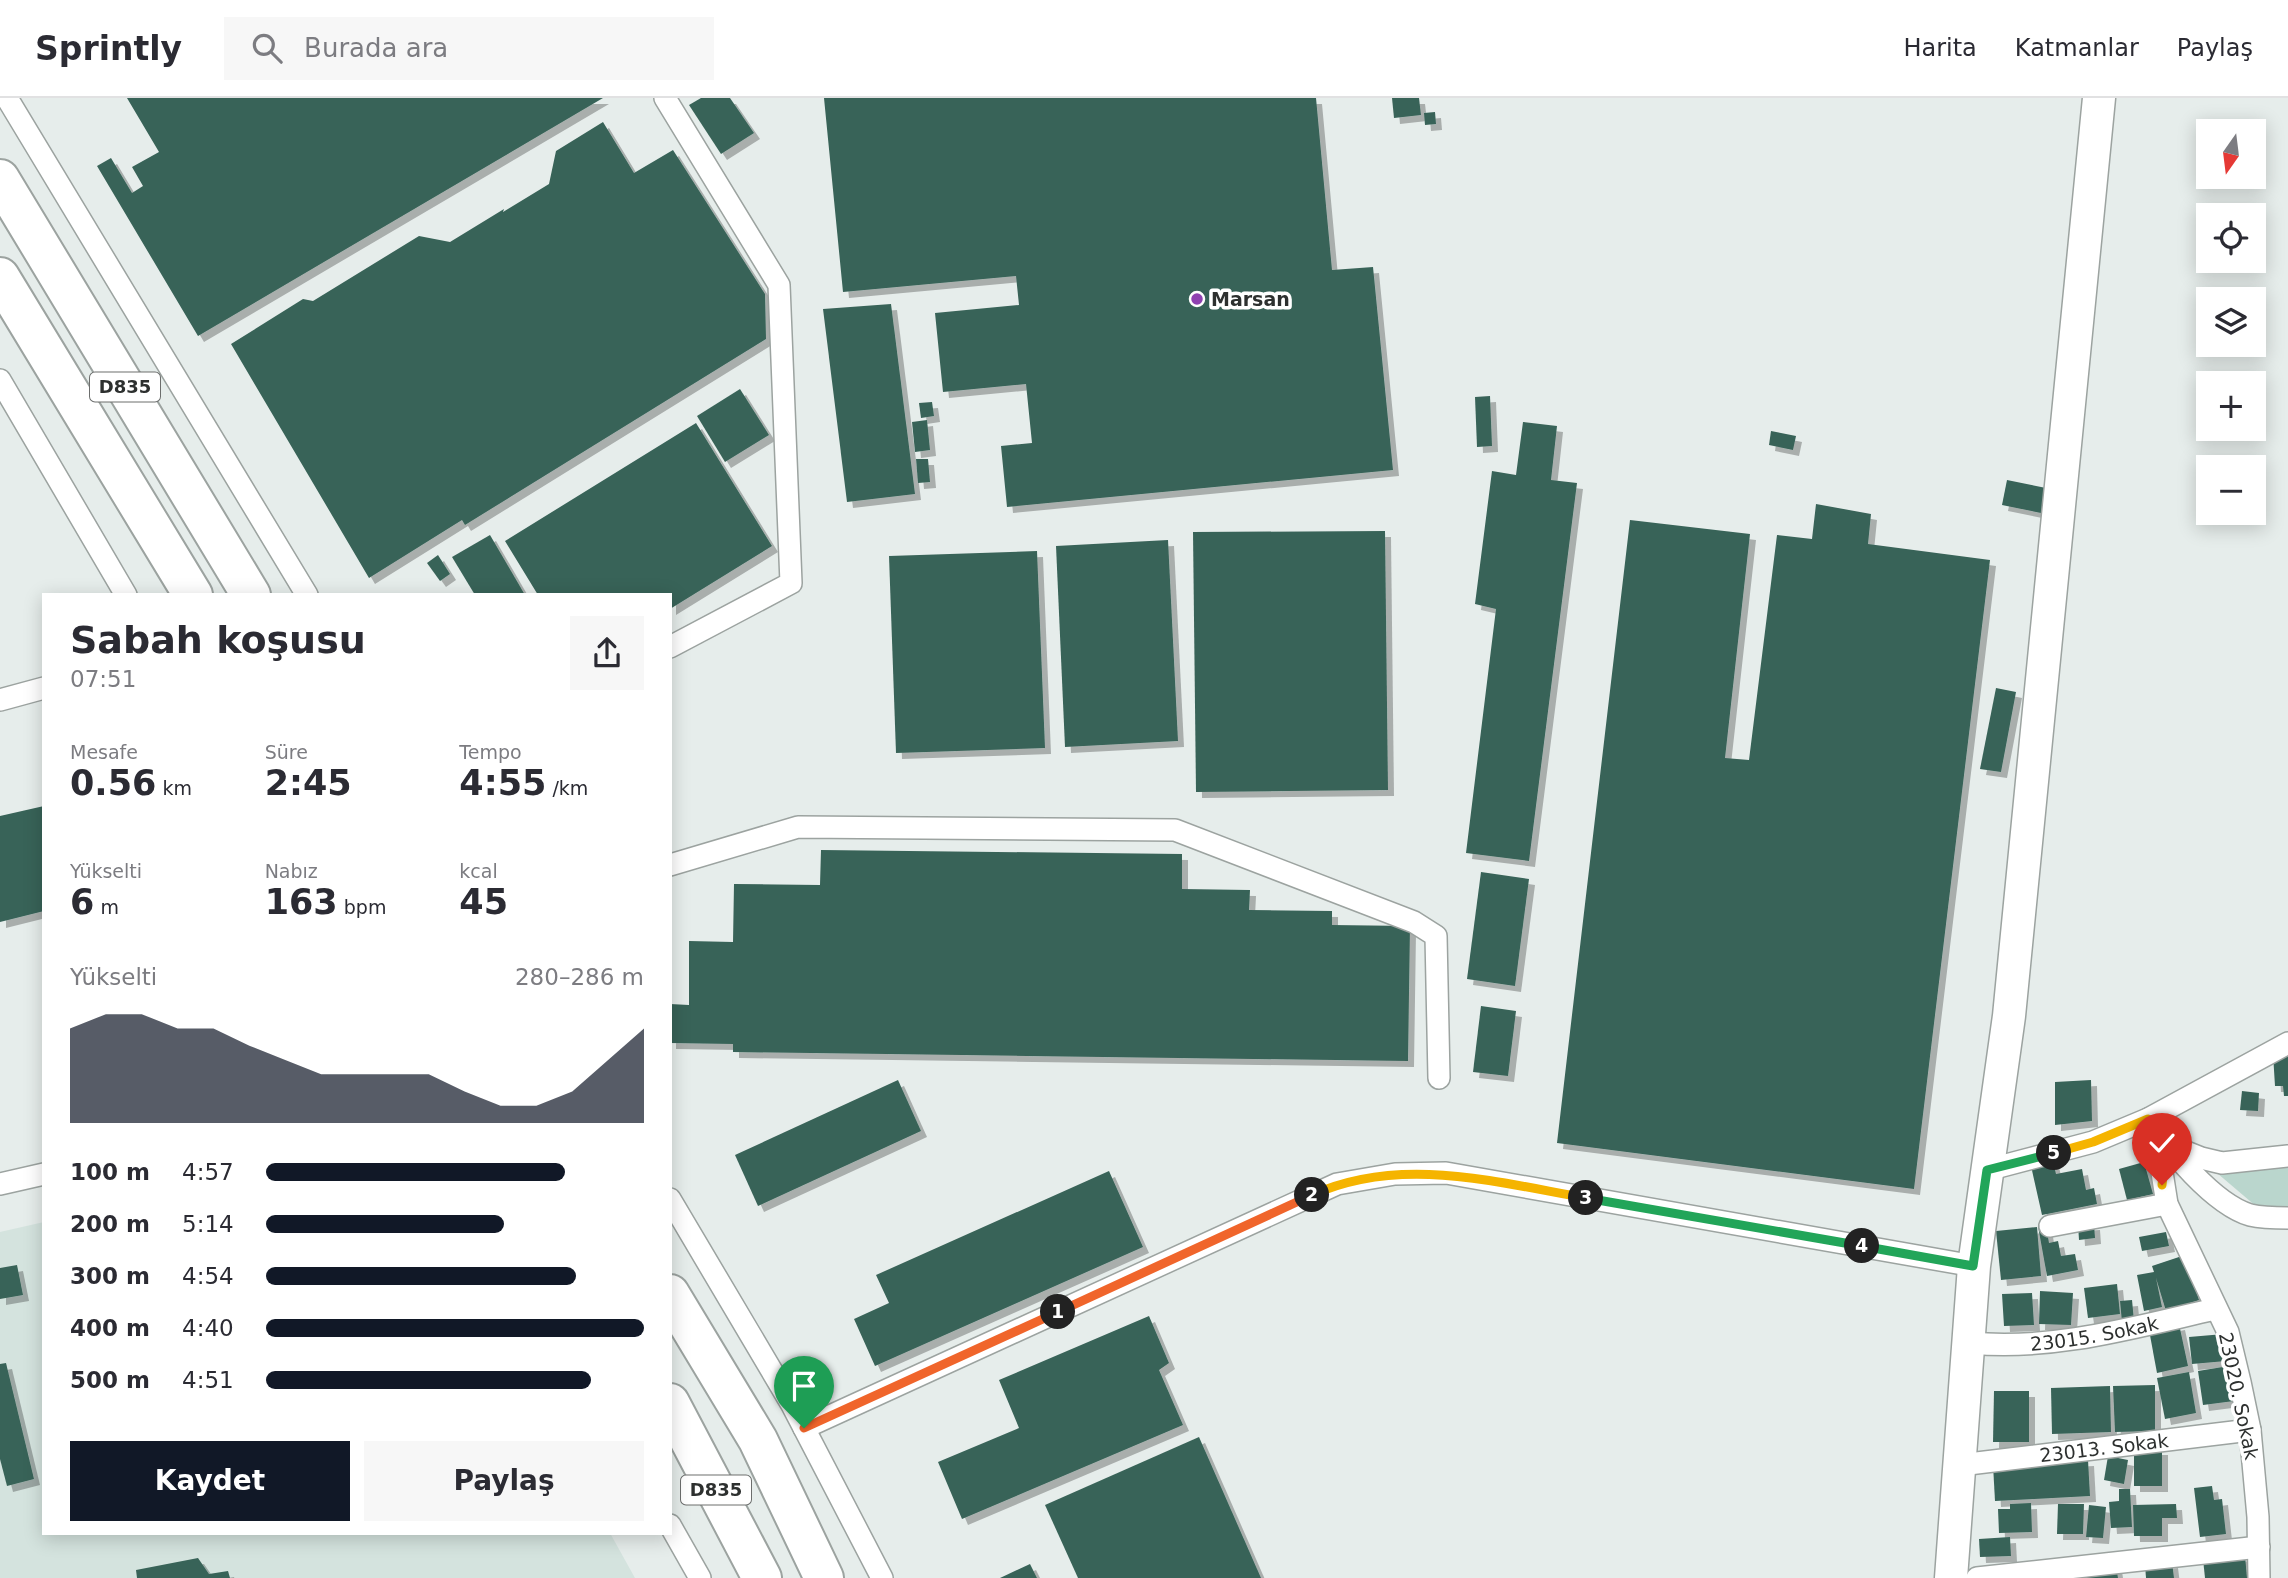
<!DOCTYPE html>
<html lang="tr">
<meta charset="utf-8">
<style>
body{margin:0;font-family:"DejaVu Sans",sans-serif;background:#f7f7f7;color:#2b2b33;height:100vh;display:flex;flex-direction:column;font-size:26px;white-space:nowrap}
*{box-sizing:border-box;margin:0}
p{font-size:23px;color:#7c7c81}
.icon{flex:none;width:38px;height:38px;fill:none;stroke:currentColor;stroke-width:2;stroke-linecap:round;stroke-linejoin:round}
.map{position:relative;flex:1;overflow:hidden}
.panel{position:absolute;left:42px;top:495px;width:630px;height:942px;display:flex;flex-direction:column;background:#fff;border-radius:0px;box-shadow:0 4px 18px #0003}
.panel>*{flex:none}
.needle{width:46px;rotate:194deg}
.buttons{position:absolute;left:2196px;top:21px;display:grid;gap:14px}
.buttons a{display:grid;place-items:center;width:70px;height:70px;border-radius:0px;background:#fff;box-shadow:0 4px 18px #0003;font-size:35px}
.pin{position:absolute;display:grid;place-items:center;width:60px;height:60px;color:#fff;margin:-72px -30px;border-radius:50% 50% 50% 0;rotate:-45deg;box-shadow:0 0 7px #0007}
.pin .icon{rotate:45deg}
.km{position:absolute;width:35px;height:35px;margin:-18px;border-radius:50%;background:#222;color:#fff;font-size:19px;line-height:35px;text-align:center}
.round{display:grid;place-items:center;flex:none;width:74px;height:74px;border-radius:0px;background:#f7f7f7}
.summary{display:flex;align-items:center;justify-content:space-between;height:119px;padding:0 28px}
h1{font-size:38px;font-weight:600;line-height:52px}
.figures{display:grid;grid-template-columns:repeat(3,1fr);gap:10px;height:119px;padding:7px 28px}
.figures div{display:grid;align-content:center}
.figures b{font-size:35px;font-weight:600}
.figures small{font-size:19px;font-weight:400}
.figures p{font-size:19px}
.chart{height:196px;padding:14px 28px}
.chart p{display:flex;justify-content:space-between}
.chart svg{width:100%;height:126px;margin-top:7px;fill:#111827;opacity:.7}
.button{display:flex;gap:14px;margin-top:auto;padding:14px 28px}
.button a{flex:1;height:80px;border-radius:0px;background:#111827;color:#fff;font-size:28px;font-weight:600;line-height:80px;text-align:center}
.button a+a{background:#f7f7f7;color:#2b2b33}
ul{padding:0 28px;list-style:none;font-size:23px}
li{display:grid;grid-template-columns:112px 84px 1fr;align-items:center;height:52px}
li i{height:18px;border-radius:9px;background:#111827}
header{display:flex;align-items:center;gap:42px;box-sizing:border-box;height:98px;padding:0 35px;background:#fff;border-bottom:2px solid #e1e1e2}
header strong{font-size:33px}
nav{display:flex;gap:38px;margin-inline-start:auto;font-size:24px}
.search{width:490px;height:63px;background:#f7f7f7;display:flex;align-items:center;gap:18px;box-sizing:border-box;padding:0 24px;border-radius:0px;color:#7c7c81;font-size:26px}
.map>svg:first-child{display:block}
.built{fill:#d4e3de}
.green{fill:#bad6cd}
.building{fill:#396358;filter:url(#shadow)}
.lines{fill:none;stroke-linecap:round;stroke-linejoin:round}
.street-casing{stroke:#9ca3a0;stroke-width:24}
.secondary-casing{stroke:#9ca3a0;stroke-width:35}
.highway-casing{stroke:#9ca3a0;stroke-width:42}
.street{stroke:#fff;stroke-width:21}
.secondary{stroke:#fff;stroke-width:32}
.highway{stroke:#fff;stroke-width:38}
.split-1-casing{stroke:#fff;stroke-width:14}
.split-2-casing{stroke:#fff;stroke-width:14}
.split-3-casing{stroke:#fff;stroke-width:14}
.split-4-casing{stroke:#fff;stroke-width:14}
.split-5-casing{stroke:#fff;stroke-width:14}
.split-6-casing{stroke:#fff;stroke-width:14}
.split-1{stroke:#f0652b;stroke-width:9}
.split-2{stroke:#f0652b;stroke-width:9}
.split-3{stroke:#f5b400;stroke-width:9}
.split-4{stroke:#22a559;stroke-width:9}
.split-5{stroke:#22a559;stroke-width:9}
.split-6{stroke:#f5b400;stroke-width:9}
.poi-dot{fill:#8f41b1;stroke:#fff;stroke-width:2.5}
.labels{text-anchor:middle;stroke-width:7;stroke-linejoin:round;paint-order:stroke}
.shield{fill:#fff;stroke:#6c6e6d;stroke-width:2}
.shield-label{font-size:18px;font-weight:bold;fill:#2d302f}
.poi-label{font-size:19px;font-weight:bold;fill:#2d302f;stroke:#fff;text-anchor:start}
.street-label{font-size:19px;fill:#2d302f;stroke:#fff}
</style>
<header>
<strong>Sprintly</strong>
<div class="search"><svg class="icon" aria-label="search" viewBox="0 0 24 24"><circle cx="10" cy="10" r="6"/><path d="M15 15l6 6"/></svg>Burada ara</div>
<nav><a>Harita</a><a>Katmanlar</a><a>Paylaş</a></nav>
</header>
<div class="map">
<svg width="2288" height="1480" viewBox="0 0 2288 1480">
<defs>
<filter id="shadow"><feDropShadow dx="6" dy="6" stdDeviation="0" flood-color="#0004"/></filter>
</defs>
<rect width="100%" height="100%" fill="#e6edeb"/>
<path class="built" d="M44 1124V1435H610L635 1480H0V1134Z"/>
<path class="green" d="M2288 1069V1110L2257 1109 2217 1075Z"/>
<g class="building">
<path d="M127 0H603L198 238 97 68 111 60 132 95 143 88 132 69 159 54Z"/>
<path d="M701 0H730L754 35 721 56 689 7Z"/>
<path d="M824 0H1316L1332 172 1373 169 1393 372 1007 409 1001 348 1032 345 1026 286 943 294 935 215 1019 207 1016 178 843 194Z"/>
<path d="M1392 0H1419L1421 17 1394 20Z"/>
<path d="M1435 14 1436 26 1425 27 1424 15Z"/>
<path d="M603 24 634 75 673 52 765 196 766 241 465 427 462 422 369 480 231 246 303 201 313 203 419 138 450 144 504 111 503 114 549 86 556 53Z"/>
<path d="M891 206 915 396 847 404 823 211Z"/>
<path d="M740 291 769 337 725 364 697 318Z"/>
<path d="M1490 298 1492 348 1477 349 1475 299Z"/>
<path d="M932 304 934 318 921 320 919 305Z"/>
<path d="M927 322 930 352 915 354 912 324Z"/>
<path d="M1523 324 1557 328 1551 382 1577 385 1529 763 1466 755 1496 511 1475 506 1492 373 1516 377Z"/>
<path d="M696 325 772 448 670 511V497H538L505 443Z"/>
<path d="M1771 333 1796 338 1793 352 1769 347Z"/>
<path d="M916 361H928L930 384 918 385Z"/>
<path d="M2007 382 2046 390 2041 415 2002 407Z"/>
<path d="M1816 406 1871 416 1868 446 1990 462 1914 1091 1557 1045 1630 422 1750 436 1725 660 1749 662 1777 437 1812 441Z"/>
<path d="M1385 433 1388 692 1196 694 1193 434Z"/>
<path d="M490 437 525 497H475L452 459Z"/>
<path d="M1168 442 1178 643 1065 649 1056 448Z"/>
<path d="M1037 453 1045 650 896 655 889 458Z"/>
<path d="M438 457 450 476 440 483 427 465Z"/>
<path d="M1996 590 2016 594 2001 674 1980 671Z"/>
<path d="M44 708V813L0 824V718Z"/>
<path d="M821 752 1182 756V791L1250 792 1249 812 1332 813V827L1410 828 1408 963 733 954V946L670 945V906L689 907V843L733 844 734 786 820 787Z"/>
<path d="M1481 774 1529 781 1515 888 1467 881Z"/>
<path d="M1481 908 1516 913 1508 978 1473 974Z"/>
<path d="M2288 955V998H2284L2283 988H2275L2273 956Z"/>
<path d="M898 982 921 1033 758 1108 735 1057Z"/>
<path d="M2091 982 2092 1023 2055 1027V984Z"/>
<path d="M2242 993 2259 995 2258 1013 2240 1012Z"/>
<path d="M2053 1063 2056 1076 2082 1071 2086 1092 2094 1090 2097 1106 2042 1117 2031 1068Z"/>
<path d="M2144 1064 2153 1096 2127 1102 2119 1071Z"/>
<path d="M1109 1073 1143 1149 875 1268 854 1221 889 1205 876 1177Z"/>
<path d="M2094 1126 2095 1140 2079 1142 2078 1127Z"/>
<path d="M2046 1127 2049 1145 2058 1143 2061 1158 2075 1156 2078 1172 2047 1178 2038 1128Z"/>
<path d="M2037 1129 2041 1178 2001 1182 1996 1133Z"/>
<path d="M2166 1134 2169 1148 2142 1153 2139 1139Z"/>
<path d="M2185 1157 2199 1202 2166 1213 2156 1180 2162 1209 2144 1213 2137 1177 2154 1174 2152 1168Z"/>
<path d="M17 1167 23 1197 0 1201V1170Z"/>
<path d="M2117 1186 2120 1216 2088 1220 2084 1190Z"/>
<path d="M2040 1193 2073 1195 2071 1227 2039 1226Z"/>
<path d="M2032 1195 2034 1227 2004 1228 2002 1196Z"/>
<path d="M2132 1202 2134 1223 2122 1224 2120 1203Z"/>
<path d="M1149 1218 1169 1265 1159 1272 1183 1327 962 1421 938 1364 1019 1330 999 1282Z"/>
<path d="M2179 1226 2188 1268 2157 1275 2149 1232Z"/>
<path d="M2224 1236 2226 1263 2192 1266 2189 1239Z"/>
<path d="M6 1265 34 1381 7 1388 0 1361V1266Z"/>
<path d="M2229 1268 2234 1303 2203 1307 2198 1273Z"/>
<path d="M2189 1274 2196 1315 2165 1321 2157 1280Z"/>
<path d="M2155 1287V1333L2115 1334 2113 1288Z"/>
<path d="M2110 1288 2111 1334 2052 1336 2051 1290Z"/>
<path d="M1994 1293H2029V1344H1993Z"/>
<path d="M1199 1339 1261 1480H1078L1045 1407Z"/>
<rect x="2134" y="1351" width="28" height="37"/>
<path d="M2108 1358 2128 1362 2124 1386 2104 1382Z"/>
<path d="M2088 1362 2090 1398 1995 1403 1993 1367Z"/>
<path d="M2212 1388 2214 1402 2222 1401 2226 1436 2200 1439 2194 1390Z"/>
<path d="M2119 1391H2130L2132 1429 2111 1430 2109 1404 2119 1403Z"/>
<path d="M2031 1405 2032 1434 1999 1435 1998 1411H2010V1406Z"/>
<path d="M2058 1406H2084L2083 1436H2057Z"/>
<path d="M2176 1406 2177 1420H2162V1438H2134L2133 1407Z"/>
<path d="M2089 1407 2106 1409 2103 1440 2086 1439Z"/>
<path d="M2010 1439 2011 1458 1980 1459 1979 1441Z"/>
<path d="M2245 1457 2247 1480H2205L2203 1461Z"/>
<path d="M198 1460 209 1476 228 1473 230 1480H137L136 1472Z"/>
<path d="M2172 1464 2174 1480H2146L2145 1467Z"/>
<path d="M1030 1466 1037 1480H1000Z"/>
<path d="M2116 1468 2118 1480H2085V1471Z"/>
</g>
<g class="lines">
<g class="street-casing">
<g id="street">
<path d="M7 0 307 497"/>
<path d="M665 0 779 187 791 485 670 549"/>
<path d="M0 282 126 497"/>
<path d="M0 602 44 590"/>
<path d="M670 767 798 729 1175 732 1414 824 1436 838 1439 980"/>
<path d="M2148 1021C2169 1051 2213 1106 2250 1117 2263 1120 2275 1120 2288 1120"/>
<path d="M1987 1072 2093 1044 2148 1021 2288 945"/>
<path d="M0 1086 44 1076"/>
<path d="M670 1101 792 1307 882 1480"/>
<path d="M2050 1128 2167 1106"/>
<path id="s1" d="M1971 1245C2053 1253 2135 1229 2215 1211"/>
<path d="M804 1330 1337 1086 1395 1076 1446 1075 1974 1168"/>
<path id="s2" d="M1960 1367 2250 1332"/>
<path d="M670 1427 700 1480"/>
<path d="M1977 1480 2259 1449"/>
<path d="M2259 1480 2258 1419 2250 1332 2240 1284 2228 1234 2167 1106 2161 1068 2166 1046 2201 1060 2222 1065 2288 1058"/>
</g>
</g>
<g class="secondary-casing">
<path id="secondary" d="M1951 1480 1974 1168 2009 918 2099 0"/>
</g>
<g class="highway-casing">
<g id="highway">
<path d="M0 81 251 497"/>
<path d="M0 179 193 497"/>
<path d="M670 1196 758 1342 824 1480"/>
<path d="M670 1305 762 1480"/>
</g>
</g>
<use href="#street" class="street"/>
<use href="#secondary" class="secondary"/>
<use href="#highway" class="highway"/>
</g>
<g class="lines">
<g class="split-1-casing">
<path id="split-1" d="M804 1330 1058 1214"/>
</g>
<g class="split-2-casing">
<path id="split-2" d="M1058 1214 1312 1097"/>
</g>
<g class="split-3-casing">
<path id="split-3" d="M1312 1097C1400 1057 1495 1084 1586 1100"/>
</g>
<g class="split-4-casing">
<path id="split-4" d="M1586 1100 1862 1148"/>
</g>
<g class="split-5-casing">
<path id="split-5" d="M1862 1148 1973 1168 1987 1072 2054 1055"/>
</g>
<g class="split-6-casing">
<path id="split-6" d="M2054 1055 2093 1044 2148 1021 2166 1046 2162 1087"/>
</g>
<use href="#split-1" class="split-1"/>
<use href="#split-2" class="split-2"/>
<use href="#split-3" class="split-3"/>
<use href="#split-4" class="split-4"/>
<use href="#split-5" class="split-5"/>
<use href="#split-6" class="split-6"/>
</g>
<circle class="poi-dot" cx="1197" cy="201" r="7"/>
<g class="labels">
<g class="shield">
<rect x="90" y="274.5" width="70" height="29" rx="5"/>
<rect x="681" y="1377.5" width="70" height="29" rx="5"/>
</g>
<g class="shield-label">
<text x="125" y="295">D835</text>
<text x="716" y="1398">D835</text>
</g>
<g class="poi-label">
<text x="1211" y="208">Marsan</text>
</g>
<g class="street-label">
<text dy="7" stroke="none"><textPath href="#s1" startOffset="124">23015. Sokak</textPath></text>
<text transform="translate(2239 1298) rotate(78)" y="7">23020. Sokak</text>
<text dy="7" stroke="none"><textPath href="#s2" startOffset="145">23013. Sokak</textPath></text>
</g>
</g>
</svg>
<div class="buttons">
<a><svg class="needle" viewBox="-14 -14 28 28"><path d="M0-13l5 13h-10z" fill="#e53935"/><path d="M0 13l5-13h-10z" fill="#7c7c81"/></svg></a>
<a><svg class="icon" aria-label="locate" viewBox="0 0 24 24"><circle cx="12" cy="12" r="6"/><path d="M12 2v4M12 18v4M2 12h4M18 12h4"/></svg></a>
<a><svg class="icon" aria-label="layers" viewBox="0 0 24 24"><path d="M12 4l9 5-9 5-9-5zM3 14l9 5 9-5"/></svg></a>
<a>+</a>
<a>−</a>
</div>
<div class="pin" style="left:804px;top:1330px;background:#1e9e55"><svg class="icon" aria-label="arrive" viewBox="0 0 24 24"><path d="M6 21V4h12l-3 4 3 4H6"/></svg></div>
<div class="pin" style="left:2162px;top:1087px;background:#d93025"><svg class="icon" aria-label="check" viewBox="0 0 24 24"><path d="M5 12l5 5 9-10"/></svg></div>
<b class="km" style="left:1058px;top:1214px">1</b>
<b class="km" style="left:1312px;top:1097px">2</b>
<b class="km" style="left:1586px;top:1100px">3</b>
<b class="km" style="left:1862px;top:1148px">4</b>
<b class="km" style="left:2054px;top:1055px">5</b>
<section class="panel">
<div class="summary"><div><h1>Sabah koşusu</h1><p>07:51</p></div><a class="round"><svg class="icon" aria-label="share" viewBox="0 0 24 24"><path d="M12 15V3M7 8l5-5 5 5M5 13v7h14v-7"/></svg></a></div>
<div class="figures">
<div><p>Mesafe</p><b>0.56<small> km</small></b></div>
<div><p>Süre</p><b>2:45</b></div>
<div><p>Tempo</p><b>4:55<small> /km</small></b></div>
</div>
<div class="figures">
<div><p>Yükselti</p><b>6<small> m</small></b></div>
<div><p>Nabız</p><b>163<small> bpm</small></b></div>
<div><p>kcal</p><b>45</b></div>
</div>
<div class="chart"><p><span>Yükselti</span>280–286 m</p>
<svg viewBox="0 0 160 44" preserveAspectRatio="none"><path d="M0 44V11L10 6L20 6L30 11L40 11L50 17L60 22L70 27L80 27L90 27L100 27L110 33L120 38L130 38L140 33L150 22L160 11V44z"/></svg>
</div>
<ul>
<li><b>100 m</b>4:57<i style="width:79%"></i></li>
<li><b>200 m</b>5:14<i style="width:63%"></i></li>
<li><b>300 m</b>4:54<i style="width:82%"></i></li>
<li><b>400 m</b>4:40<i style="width:100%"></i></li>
<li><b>500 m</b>4:51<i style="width:86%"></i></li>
</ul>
<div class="button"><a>Kaydet</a><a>Paylaş</a></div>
</section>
</div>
